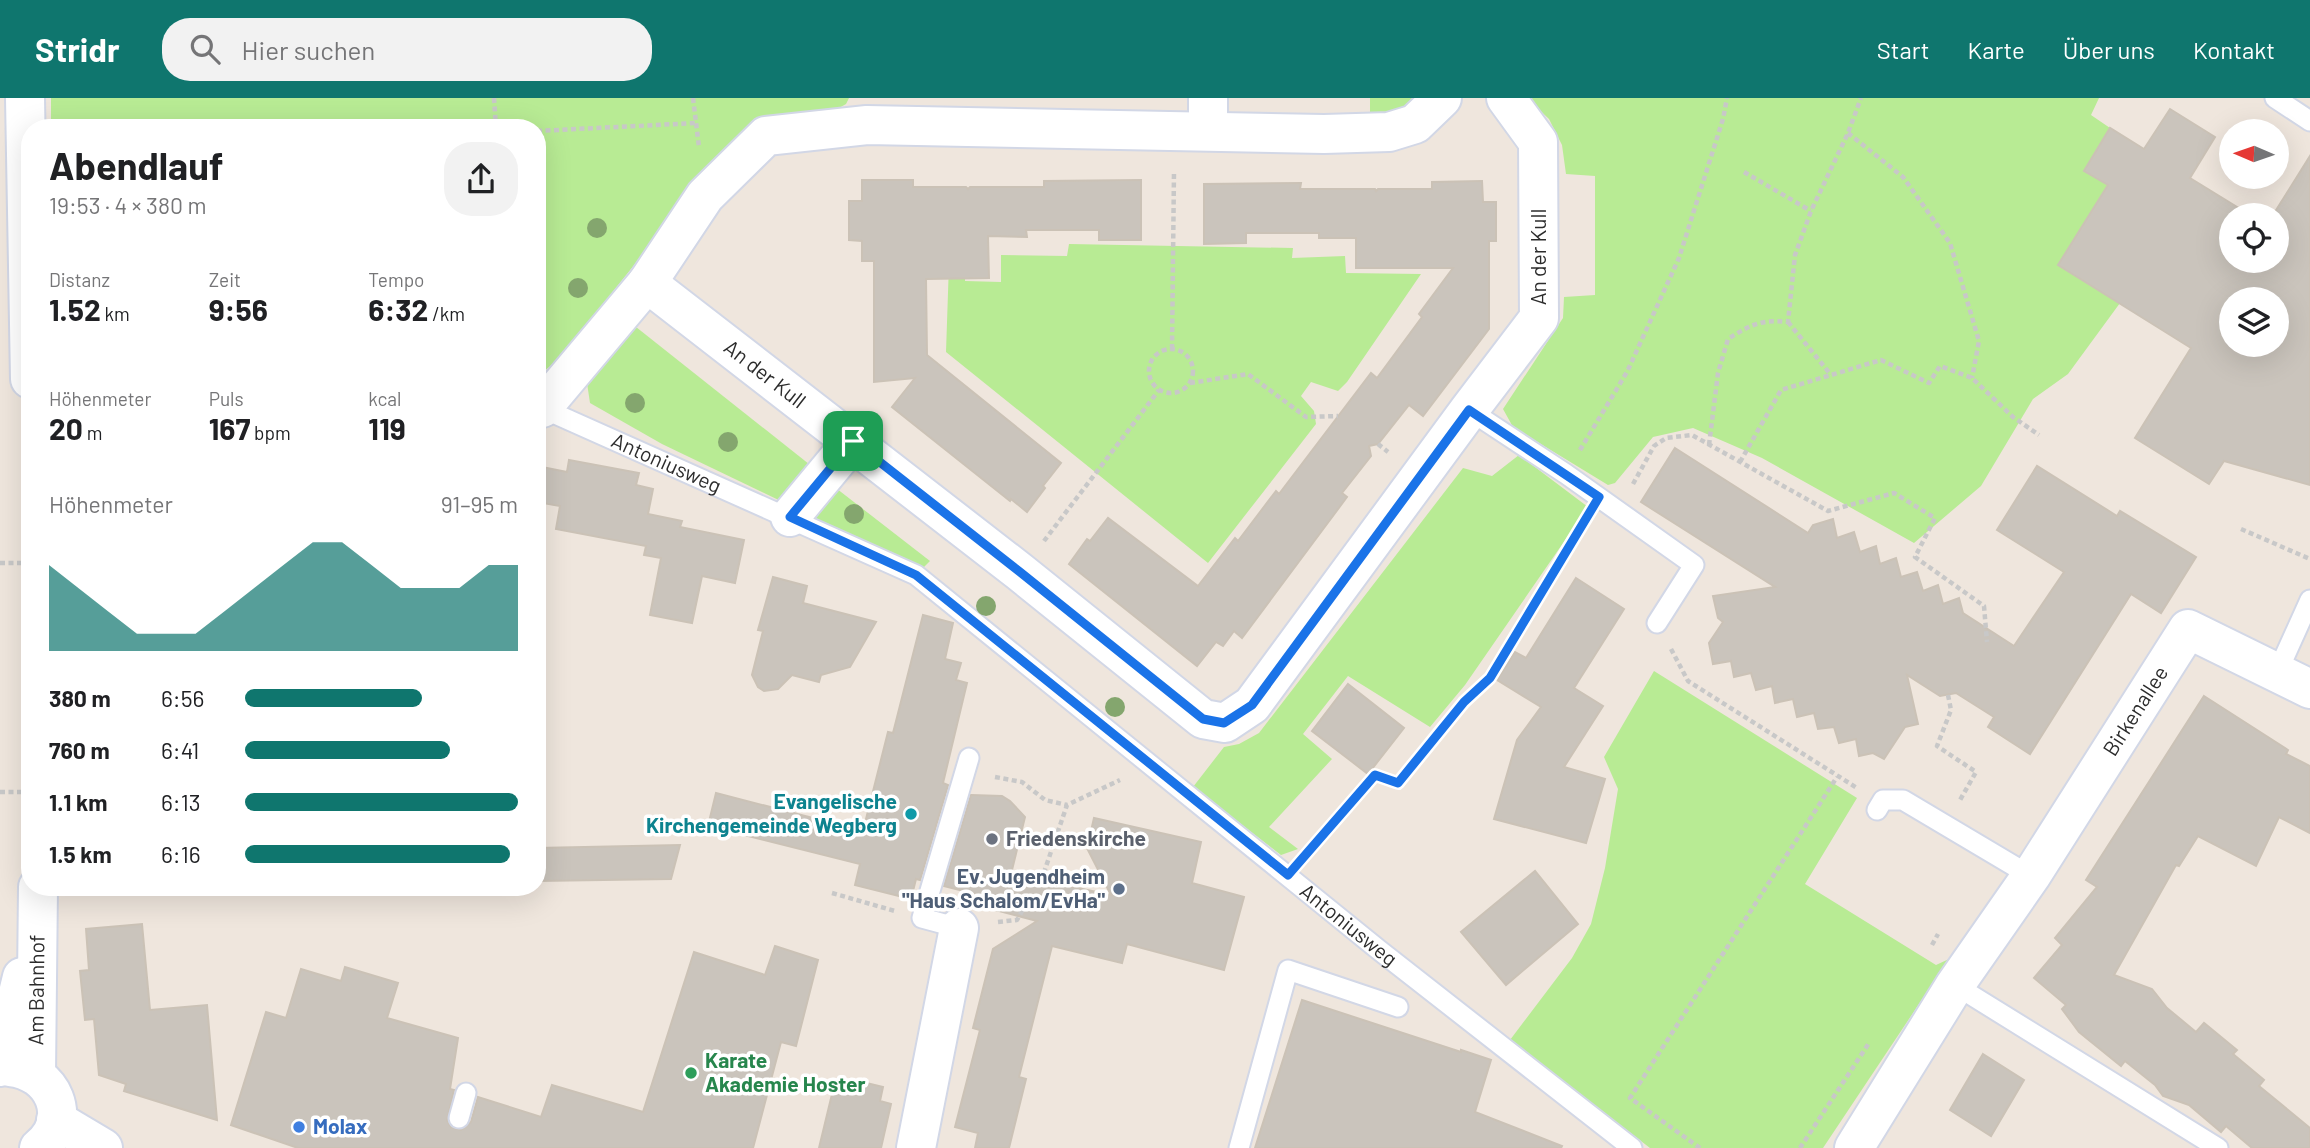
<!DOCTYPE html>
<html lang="de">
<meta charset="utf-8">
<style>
body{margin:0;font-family:Barlow,sans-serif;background:#f2f2f2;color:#202124;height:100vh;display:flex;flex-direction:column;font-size:26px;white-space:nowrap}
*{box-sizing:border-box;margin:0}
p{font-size:23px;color:#757577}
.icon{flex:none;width:38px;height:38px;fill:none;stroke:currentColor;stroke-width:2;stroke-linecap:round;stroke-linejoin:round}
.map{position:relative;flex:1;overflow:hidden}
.panel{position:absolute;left:21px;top:21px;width:525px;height:777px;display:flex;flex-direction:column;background:#fff;border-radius:28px;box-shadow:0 7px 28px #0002}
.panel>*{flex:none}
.needle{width:46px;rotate:272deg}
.fabs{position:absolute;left:2219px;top:21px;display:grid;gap:14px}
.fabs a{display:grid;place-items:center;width:70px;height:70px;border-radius:50%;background:#fff;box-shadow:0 7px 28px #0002;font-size:35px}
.pin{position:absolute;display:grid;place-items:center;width:60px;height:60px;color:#fff;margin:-30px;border-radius:14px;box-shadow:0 4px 10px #0006}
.round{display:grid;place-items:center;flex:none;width:74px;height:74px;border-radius:28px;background:#f2f2f2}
.head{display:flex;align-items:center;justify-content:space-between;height:119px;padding:0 28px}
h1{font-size:38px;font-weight:700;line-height:52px}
.figures{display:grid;grid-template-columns:repeat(3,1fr);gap:10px;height:119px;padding:7px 28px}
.figures div{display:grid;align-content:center}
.figures b{font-size:30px;font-weight:700}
.figures small{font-size:19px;font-weight:400}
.figures p{font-size:19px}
.chart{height:196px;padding:14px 28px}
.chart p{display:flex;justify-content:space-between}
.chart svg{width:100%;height:126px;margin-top:7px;fill:#0f766e;opacity:.7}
ul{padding:0 28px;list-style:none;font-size:23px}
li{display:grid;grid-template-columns:112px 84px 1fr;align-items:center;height:52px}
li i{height:18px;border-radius:9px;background:#0f766e}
header{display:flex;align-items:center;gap:42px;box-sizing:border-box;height:98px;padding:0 35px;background:#0f766e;color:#fff}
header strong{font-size:33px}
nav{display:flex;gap:38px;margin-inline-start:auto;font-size:24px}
.search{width:490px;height:63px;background:#f2f2f2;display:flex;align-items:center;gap:18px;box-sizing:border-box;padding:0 24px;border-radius:28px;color:#757577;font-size:26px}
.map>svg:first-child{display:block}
.green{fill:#b8eb94}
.building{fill:#cac4bc;stroke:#cbc2b6;stroke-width:2;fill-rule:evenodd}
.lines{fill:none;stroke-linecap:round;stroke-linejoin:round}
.lane-casing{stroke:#d2d7e6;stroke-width:23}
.street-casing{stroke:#d2d7e6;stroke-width:42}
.secondary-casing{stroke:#d2d7e6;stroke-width:42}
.path{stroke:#c8c8c8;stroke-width:4.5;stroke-dasharray:5 3.5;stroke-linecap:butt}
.lane{stroke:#fff;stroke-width:19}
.street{stroke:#fff;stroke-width:38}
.secondary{stroke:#fff;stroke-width:38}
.tree{fill:#84a66e}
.route-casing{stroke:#fff;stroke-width:14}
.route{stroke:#1a73e8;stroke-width:9}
.culture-dot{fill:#0f9aa8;stroke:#fff;stroke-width:2.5}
.worship-dot{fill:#6b7280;stroke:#fff;stroke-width:2.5}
.service-dot{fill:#5c6f8a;stroke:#fff;stroke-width:2.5}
.leisure-dot{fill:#2e9e5b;stroke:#fff;stroke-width:2.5}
.shop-dot{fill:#3f7fe0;stroke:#fff;stroke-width:2.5}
.labels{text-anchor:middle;stroke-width:7;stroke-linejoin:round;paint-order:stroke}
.street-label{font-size:21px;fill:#2c2c2c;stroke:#fff}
.culture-label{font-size:21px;font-weight:bold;fill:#0d838f;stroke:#fff;text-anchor:end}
.worship-label{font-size:21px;font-weight:bold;fill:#5b616d;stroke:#fff;text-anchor:start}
.service-label{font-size:21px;font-weight:bold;fill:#4e5e75;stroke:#fff;text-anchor:end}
.leisure-label{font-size:21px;font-weight:bold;fill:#27864d;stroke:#fff;text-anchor:start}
.shop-label{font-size:21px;font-weight:bold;fill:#366cbe;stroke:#fff;text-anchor:start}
</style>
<header>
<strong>Stridr</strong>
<div class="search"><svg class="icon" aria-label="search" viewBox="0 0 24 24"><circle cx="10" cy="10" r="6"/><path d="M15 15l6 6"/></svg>Hier suchen</div>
<nav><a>Start</a><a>Karte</a><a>Über uns</a><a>Kontakt</a></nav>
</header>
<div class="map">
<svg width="2310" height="1050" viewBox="0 0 2310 1050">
<rect width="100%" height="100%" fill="#efe6dd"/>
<g class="green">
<path d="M51 0H849L846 6 818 22H763L737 38 560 260 537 279V30H51Z"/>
<path d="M1370 0H1419L1395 18 1370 17Z"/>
<path d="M1527 0H2099L2091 17 2110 30 2084 73 2108 87 2059 167 2120 205 2068 276 2033 301 1981 388 1914 445 1762 360 1693 330 1653 339 1615 385 1608 387 1513 329 1503 311 1563 220 1564 199 1595 197V78L1566 76 1562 47 1549 21Z"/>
<path d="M1069 146 1293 150 1292 160 1345 158 1346 175 1421 176 1347 284 1338 293 1311 284 1301 298 1314 313 1316 326 1208 465 946 254 949 165 966 164 965 183 1001 184V157L1067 158Z"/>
<path d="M631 225 819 374 789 407 662 346 590 305 587 285Z"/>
<path d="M1519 357 1588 409 1465 587 1430 629 1348 578 1303 636 1332 661 1269 729 1298 751 1281 757 1193 689 1224 649 1239 646 1259 635 1463 370 1492 378Z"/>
<path d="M832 387 930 463 921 472 808 419Z"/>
<path d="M1654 573 1857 700 1805 786 1936 867 1949 861 1823 1050H1650L1510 942 1572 860 1591 826 1605 770 1618 691 1604 659Z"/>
</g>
<g class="building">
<path d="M2170 11 2215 39 2190 80 2250 117H2231V163H2277V117H2273L2310 58V387L2224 363 2209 386 2135 340 2191 250 2058 167 2108 87 2084 73 2110 30 2144 51ZM2231 201H2277V247H2231Z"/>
<path d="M862 82H913V89H966L968 91 970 89H1044V83L1141 82V142H1099V132H1026L1027 139 988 138 989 180 926 181 927 257 1061 365 1043 388 1045 390 1027 414 1011 401 1010 403 892 309 915 280 874 284V163H862V143L849 142V103H862Z"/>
<path d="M1482 83 1483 104H1496V143H1489V231L1423 318 1409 307 1378 346 1369 348 1371 358 1342 395 1347 399 1242 540 1234 533 1223 548 1216 544 1197 568 1069 466 1087 441 1090 443 1108 420 1198 488 1235 440 1238 443 1276 393 1279 396 1371 275 1377 280 1422 219 1419 216 1453 170H1356V140H1319V135H1246V145L1204 146V86L1301 85 1300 91H1375L1376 93 1378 91H1432V84Z"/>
<path d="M1675 350 1808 435 1813 427 1833 421 1837 440 1854 434 1860 454 1876 448 1880 466 1896 460 1901 479 1917 474 1923 493 1938 487 1943 506 1959 500 1963 515 2014 548 2064 474 1997 432 2037 368 2117 418 2120 413 2196 459 2161 515 2131 496 2030 656 1988 629 1994 619 1956 595 1940 598 1907 577 1918 626 1905 629 1884 661 1873 655 1859 658 1856 641 1839 645 1834 629 1818 631 1814 615 1797 619 1793 601 1775 605 1772 588 1756 592 1751 575 1734 579 1731 563 1713 566 1709 545 1723 524 1718 520 1713 498 1775 489 1641 404Z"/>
<path d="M569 362 639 375 636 387 653 391 648 416 682 423 680 429 744 442 735 485 702 478 692 525 650 517 661 460 644 457 646 448 556 431 560 408 537 404V368L567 374Z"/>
<path d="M773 479 807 488 803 505 876 524 850 569 821 577 819 584 792 577 778 591 764 593 758 589 752 577 763 533 758 532Z"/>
<path d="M1576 480 1624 511 1574 590 1603 608 1564 669 1605 681 1586 745 1494 721 1517 642 1541 609 1497 582 1515 554 1526 560Z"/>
<path d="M923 517 953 525 945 561 961 565 956 582 967 585 943 685 948 687 920 782 916 781 911 801 855 787 860 766 708 728 716 695 863 733 888 634 893 635Z"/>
<path d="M1348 586 1404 630 1368 676 1312 633Z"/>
<path d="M2204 598 2288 652 2286 656 2310 668V735L2279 719 2256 768 2198 738 2179 768 2176 767 2114 877 2152 891 2167 910 2196 934 2204 925 2237 952 2233 956 2264 982 2259 988 2310 1030V1050H2252L2226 1028 2221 1034 2189 1007 2163 998 2155 987 2125 963 2121 968 2079 934 2062 911 2066 907 2034 880 2062 847 2055 840 2097 789 2086 782Z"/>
<path d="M971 697 1002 698 1010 703 1025 719 1011 776 1111 797 1087 750 1094 720 1201 744 1192 785 1244 799 1224 872 1127 846 1122 865 1052 848 1019 979 1026 981 1009 1050H975L978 1035 955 1029 980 932 973 930 993 851 1037 823 984 809 987 799 944 788Z"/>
<path d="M680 747 671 781 537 783V750Z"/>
<path d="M1535 773 1578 826 1506 887 1461 834Z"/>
<path d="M142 826 150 912 207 907 217 1022 124 993 126 986 99 977 94 921 85 922 80 873 89 872 86 831Z"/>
<path d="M775 848 818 862 796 948 781 944 753 1050H298L231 1027 266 914 286 920 301 871 341 883 345 869 398 885 387 920 458 940 450 991 454 992 447 1022 451 1029 461 1032 471 1024 478 999 541 1019 552 987 643 1014 694 854 765 877Z"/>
<path d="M1302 902 1461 954V952L1491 962 1475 1014 1562 1048 1561 1050H1255Z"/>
<path d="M1983 956 2024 982 1991 1038 1950 1012Z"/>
<path d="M850 981 883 989 880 1003 891 1006 881 1050H819L833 992 846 995Z"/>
</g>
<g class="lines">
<g class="lane-casing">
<g id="lane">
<path d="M2275 0 2310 23"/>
<path id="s1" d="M542 310 916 477 1379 852 1632 1050"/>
<path d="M1469 312 1566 376 1694 467 1657 525"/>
<path d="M2277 575 2310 502"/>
<path d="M1877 712 1883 702H1903L2031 778"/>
<path d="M959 830 922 820 969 660"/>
<path d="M1955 887 2218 1050"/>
<path d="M459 1020 466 995"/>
<path d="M1239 1050 1288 872 1398 909"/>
</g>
</g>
<g class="street-casing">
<g id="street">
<path d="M1208 0V33"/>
<path id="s2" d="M647 185 1020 474 1203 621 1225 625 1252 607 1469 312 1539 220 1538 44 1506 0"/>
<path d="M537 311 542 310 647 185 705 98 766 38 867 27 1324 36 1389 34 1415 26 1442 0"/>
<path d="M790 419 853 343"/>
<path d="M916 1050 959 830"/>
<path id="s3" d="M1854 1050 1955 887 2031 778 2188 531 2310 591"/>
</g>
</g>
<g class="secondary-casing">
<g id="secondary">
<path d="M25 0 30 281"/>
<path d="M0 969 22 879"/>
<path d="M10 969C53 973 75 1021 39 1050"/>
<path id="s4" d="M36 976 38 789"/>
<path d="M56 1022 103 1050"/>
</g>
</g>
<g class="path">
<path d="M494 0 496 30"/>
<path d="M693 0 699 49"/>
<path d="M537 33 696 25"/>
<path d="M1848 35 1903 79 1950 145 1979 243 1972 280"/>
<path d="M1744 74 1811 113"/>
<path d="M1788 224 1831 277"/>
<path d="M1172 251 1174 73"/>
<circle cx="1171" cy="273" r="22"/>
<path d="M1190 285 1248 276 1306 319 1338 318"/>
<path d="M1378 346 1388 354"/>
<path d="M1709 347 1718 275 1728 241C1750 227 1761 221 1788 224L1795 157 1811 113 1848 35 1861 0"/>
<path d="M1580 352 1627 274 1679 160 1723 21 1727 0"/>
<path d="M1740 364 1781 292 1881 262 1929 285 1940 268 1972 280 2013 319 2039 337"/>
<path d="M1633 386 1654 348 1666 340 1692 337 1828 413 1894 395 1935 420 1915 459 1984 508 1987 544"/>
<path d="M2241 431 2310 461"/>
<path d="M1044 443 1159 292"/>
<path d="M0 465H30"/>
<path d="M1671 551 1688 583 1857 690"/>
<path d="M1948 597 1951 612 1937 648 1976 674 1960 702"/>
<path d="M995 679 1022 684 1045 702 1067 707"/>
<path d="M0 694H30"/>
<path d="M1307 755 1375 677 1398 685 1464 604 1490 580 1584 425"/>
<path d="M1041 783 1067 707 1120 682"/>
<path d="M832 795 895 813"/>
<path d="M998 824 1017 822 1027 804"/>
<path d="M1932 847 1938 836"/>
<path d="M1700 1050 1630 1000 1837 679"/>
<path d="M1800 1050 1869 945"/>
</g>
<use href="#lane" class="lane"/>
<use href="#street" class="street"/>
<use href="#secondary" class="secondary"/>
</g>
<g class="tree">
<circle cx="597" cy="130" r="10"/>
<circle cx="578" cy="190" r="10"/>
<circle cx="635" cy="305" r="10"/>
<circle cx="728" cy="344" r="10"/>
<circle cx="854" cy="416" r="10"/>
<circle cx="986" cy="508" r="10"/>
<circle cx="1115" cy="609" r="10"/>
</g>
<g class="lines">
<g class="route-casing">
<path id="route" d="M1469 312 1599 399 1490 580 1464 604 1398 685 1375 677 1288 777 916 477 790 419 853 343 1020 474 1203 621 1224 625 1252 607Z"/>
</g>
<use href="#route" class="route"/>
</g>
<circle class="culture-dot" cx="911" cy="716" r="7"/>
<circle class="worship-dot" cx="992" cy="741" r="7"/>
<circle class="service-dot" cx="1119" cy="791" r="7"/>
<circle class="leisure-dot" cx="691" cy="975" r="7"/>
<circle class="shop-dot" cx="299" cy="1029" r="7"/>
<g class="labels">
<g class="street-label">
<text transform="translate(1539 159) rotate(-90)" y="7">An der Kull</text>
<text dy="7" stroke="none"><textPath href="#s2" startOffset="149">An der Kull</textPath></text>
<text dy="7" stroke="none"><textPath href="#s1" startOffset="136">Antoniusweg</textPath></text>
<text dy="7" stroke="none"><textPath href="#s3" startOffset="520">Birkenallee</textPath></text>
<text dy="7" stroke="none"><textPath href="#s1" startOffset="966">Antoniusweg</textPath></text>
<text dy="7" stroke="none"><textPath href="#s4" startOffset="84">Am Bahnhof</textPath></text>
</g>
<g class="culture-label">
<text x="897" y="711">Evangelische<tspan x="897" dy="24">Kirchengemeinde Wegberg</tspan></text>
</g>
<g class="worship-label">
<text x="1006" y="748">Friedenskirche</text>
</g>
<g class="service-label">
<text x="1105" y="786">Ev. Jugendheim<tspan x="1105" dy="24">"Haus Schalom/EvHa"</tspan></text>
</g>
<g class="leisure-label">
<text x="705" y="970">Karate<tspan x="705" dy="24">Akademie Hoster</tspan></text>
</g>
<g class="shop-label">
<text x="313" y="1036">Molax</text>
</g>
</g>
</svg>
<div class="fabs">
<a><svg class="needle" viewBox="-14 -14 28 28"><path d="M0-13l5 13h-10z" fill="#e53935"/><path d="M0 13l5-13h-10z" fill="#757577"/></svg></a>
<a><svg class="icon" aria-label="locate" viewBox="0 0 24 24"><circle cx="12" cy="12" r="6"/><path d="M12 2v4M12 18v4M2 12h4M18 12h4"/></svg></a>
<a><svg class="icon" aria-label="layers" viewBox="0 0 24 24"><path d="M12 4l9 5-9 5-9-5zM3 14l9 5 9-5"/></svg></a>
</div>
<div class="pin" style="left:853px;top:343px;background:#1e9e55"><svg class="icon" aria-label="arrive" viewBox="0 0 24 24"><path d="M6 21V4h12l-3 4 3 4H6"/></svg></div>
<section class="panel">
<div class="head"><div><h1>Abendlauf</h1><p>19:53 · 4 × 380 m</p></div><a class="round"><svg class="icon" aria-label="share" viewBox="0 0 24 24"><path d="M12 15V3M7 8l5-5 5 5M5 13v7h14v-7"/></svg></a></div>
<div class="figures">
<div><p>Distanz</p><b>1.52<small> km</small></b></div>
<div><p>Zeit</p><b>9:56</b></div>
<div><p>Tempo</p><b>6:32<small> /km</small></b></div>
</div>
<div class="figures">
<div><p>Höhenmeter</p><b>20<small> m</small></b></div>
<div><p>Puls</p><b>167<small> bpm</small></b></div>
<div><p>kcal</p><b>119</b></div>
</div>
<div class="chart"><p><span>Höhenmeter</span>91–95 m</p>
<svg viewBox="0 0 160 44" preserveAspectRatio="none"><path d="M0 44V14L10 22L20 30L30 38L40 38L50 38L60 30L70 22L80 14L90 6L100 6L110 14L120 22L130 22L140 22L150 14L160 14V44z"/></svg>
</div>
<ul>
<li><b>380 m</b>6:56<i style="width:65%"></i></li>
<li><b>760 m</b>6:41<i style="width:75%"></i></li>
<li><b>1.1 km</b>6:13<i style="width:100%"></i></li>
<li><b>1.5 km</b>6:16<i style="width:97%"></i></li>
</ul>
</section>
</div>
